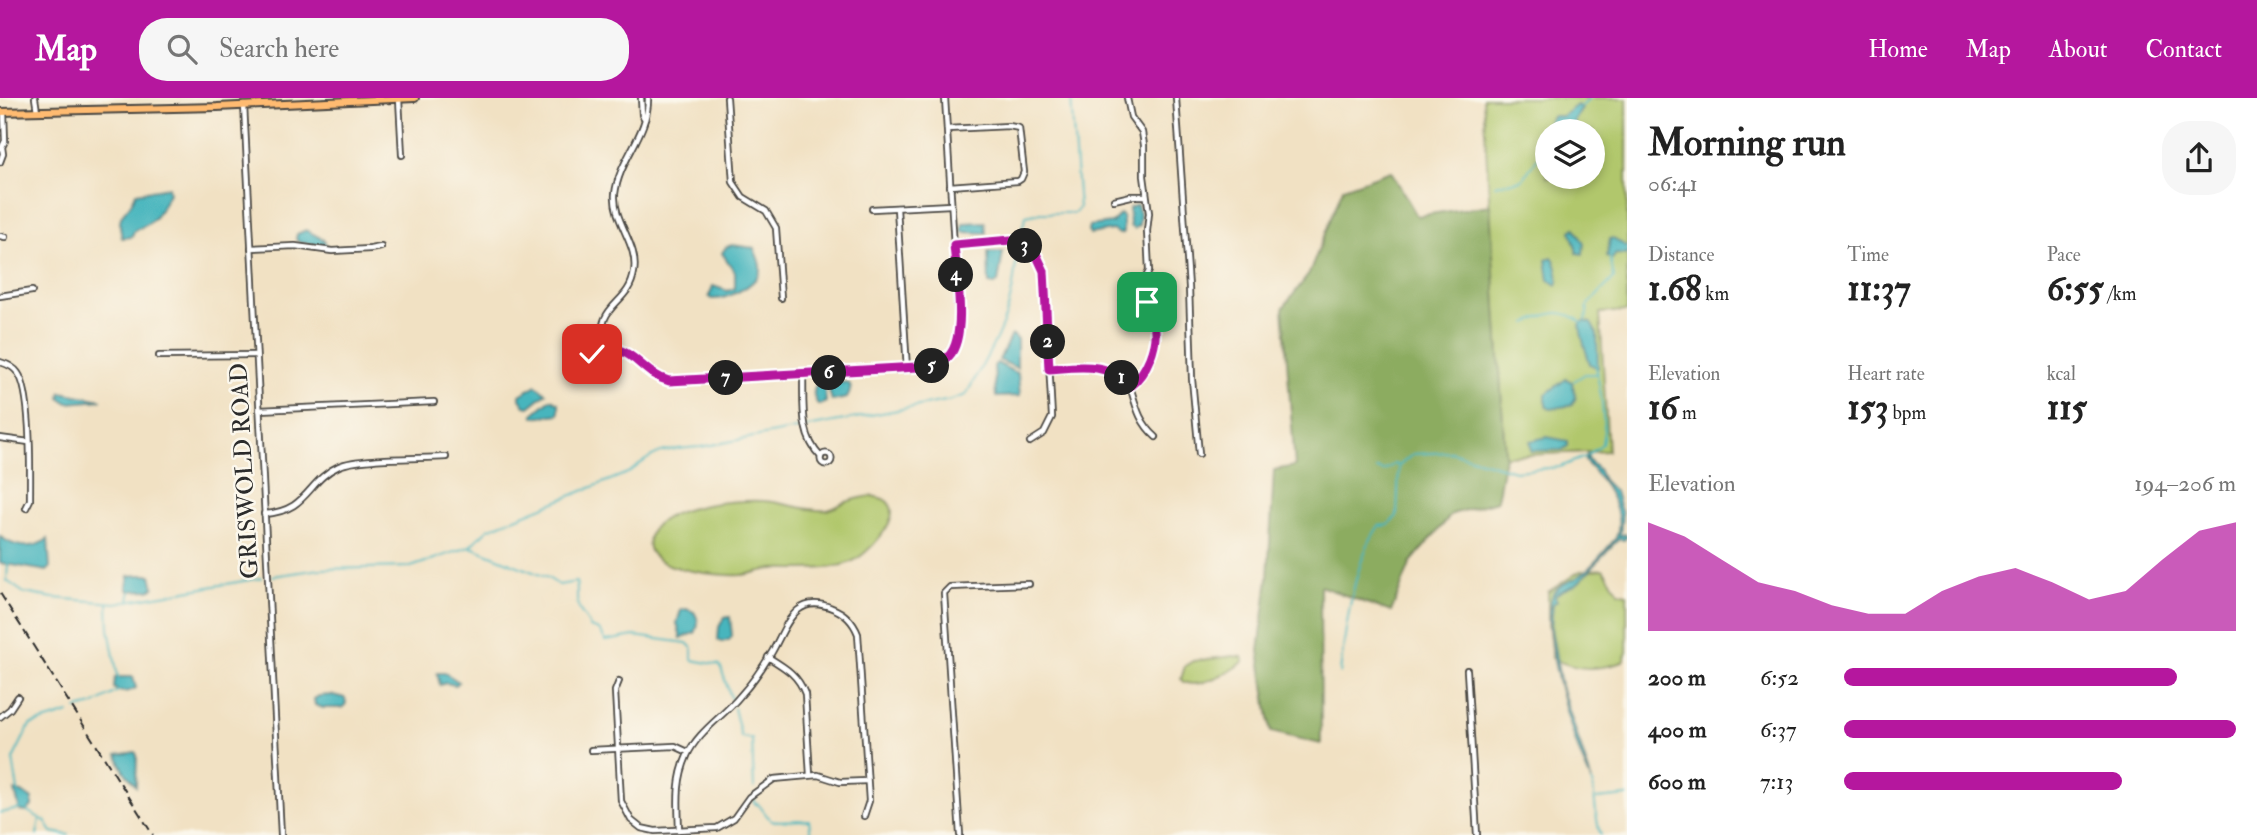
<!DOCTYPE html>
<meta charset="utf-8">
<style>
body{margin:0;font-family:"IM FELL Double Pica",serif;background:#f6f6f6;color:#222;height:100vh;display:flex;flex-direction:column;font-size:26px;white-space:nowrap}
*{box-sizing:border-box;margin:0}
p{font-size:23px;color:#767676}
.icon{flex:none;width:38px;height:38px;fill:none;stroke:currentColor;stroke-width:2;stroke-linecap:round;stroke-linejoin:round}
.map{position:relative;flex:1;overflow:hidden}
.panel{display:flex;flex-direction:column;background:#fff;width:630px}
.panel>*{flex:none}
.tools{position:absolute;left:1535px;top:21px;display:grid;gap:14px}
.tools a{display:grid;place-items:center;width:70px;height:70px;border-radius:50%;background:#fff;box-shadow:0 4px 10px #0003;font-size:35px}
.pin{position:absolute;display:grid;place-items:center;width:60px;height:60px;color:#fff;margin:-30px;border-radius:14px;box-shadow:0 4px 10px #0006}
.km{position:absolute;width:35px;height:35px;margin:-18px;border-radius:50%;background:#222;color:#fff;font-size:19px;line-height:35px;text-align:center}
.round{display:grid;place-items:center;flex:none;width:74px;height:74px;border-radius:28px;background:#f6f6f6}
.summary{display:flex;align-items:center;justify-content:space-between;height:119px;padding:0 21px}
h1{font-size:38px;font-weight:700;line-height:52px}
.stats{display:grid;grid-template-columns:repeat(3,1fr);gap:10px;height:119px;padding:7px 21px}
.stats div{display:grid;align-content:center}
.stats b{font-size:35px;font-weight:700}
.stats small{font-size:19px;font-weight:400}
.stats p{font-size:19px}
.chart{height:196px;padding:14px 21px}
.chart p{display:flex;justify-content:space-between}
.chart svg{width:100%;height:126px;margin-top:7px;fill:#b5179e;opacity:.7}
ul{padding:0 21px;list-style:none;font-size:23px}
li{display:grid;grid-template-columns:112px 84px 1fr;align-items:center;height:52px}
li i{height:18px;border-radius:9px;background:#b5179e}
header{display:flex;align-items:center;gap:42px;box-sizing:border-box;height:98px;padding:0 35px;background:#b5179e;color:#fff}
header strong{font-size:33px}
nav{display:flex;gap:38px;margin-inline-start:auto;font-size:24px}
.search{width:490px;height:63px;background:#f6f6f6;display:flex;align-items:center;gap:18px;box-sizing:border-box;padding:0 24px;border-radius:28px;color:#767676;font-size:26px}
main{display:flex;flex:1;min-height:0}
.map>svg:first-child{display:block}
.green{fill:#b1c76c;stroke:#6e794c;stroke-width:2;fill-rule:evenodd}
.forest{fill:#8cac60;stroke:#5c6c46;stroke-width:2}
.water{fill:#46b5bd;stroke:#387074;stroke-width:2}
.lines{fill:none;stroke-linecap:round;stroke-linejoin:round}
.stream{stroke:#46b5bd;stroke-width:2}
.minor-casing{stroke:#494642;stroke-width:8}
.major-casing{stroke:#494642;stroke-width:10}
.minor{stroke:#fff;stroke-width:4.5}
.major{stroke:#ffbb71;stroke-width:6}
.rail{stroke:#2b2b2b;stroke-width:2;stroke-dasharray:10 5;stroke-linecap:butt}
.route-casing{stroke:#fff;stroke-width:14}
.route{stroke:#b5179e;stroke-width:9}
.labels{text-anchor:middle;stroke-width:5;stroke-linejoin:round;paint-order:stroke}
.street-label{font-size:24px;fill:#2b2b2b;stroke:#fbf7ec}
</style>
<header>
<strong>Map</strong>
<div class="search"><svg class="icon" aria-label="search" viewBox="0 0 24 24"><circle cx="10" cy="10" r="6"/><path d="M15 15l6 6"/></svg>Search here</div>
<nav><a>Home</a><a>Map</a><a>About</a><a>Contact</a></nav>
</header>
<main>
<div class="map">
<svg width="1627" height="737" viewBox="0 0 1627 737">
<rect width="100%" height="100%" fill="#fbf7ec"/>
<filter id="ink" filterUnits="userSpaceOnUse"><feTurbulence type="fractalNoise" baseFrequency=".0143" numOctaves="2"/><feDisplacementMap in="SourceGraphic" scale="14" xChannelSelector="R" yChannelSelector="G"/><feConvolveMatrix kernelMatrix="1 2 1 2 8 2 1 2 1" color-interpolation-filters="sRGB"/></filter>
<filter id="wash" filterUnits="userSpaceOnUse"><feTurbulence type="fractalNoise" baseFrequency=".00686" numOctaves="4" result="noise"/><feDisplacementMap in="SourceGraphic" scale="28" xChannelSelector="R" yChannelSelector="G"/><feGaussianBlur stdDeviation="1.57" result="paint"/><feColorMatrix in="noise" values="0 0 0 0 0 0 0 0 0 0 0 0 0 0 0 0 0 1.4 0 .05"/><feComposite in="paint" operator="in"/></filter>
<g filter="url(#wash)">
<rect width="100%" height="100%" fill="#f1e1c3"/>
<g class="green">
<path d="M1483 0H1627V213L1600 215 1608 353 1505 358ZM1547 33H1592V79H1547Z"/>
<path d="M872 398C879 400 886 400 890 407 900 423 866 458 851 464 827 474 798 470 773 471 762 472 752 476 741 477 721 478 654 473 649 450 640 408 737 401 764 403 783 404 809 414 827 412 833 411 840 406 846 404 855 401 863 399 872 398Z"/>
<path d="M1603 471 1619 494 1627 496V554L1623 564C1598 572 1575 573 1552 560L1548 525V494L1580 473Z"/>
<path d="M1233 558 1242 559 1244 562C1240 570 1204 586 1194 586 1191 586 1186 585 1183 584L1181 581 1185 568 1193 563Z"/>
</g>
<path class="forest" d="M1391 73 1417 118 1490 107 1505 358 1497 403 1452 416 1411 464 1391 514 1320 488 1321 646 1271 634 1259 553 1268 480 1274 372 1295 368 1283 210 1309 176 1343 90Z"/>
<g class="water">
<path d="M1577 7 1582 11 1575 21 1573 33H1547V52H1544C1544 40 1544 27 1552 18H1562Z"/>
<path d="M168 89 169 95C159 114 156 125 135 132L131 139 122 140C115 109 128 119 136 95Z"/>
<path d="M1137 107 1140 116 1139 127 1134 131 1130 128 1129 110Z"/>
<path d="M1120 116 1123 118V135L1119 136 1112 132 1090 136 1088 134 1089 128 1112 125Z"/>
<path d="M985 124 986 135 962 134 963 125Z"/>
<path d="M1575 130 1584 146 1583 156 1577 155 1571 133Z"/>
<path d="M306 132 324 142 327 149 299 144 296 141 297 136Z"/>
<path d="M1613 140 1627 149V157L1616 156 1612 161 1607 159 1610 141Z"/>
<path d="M732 147 754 150C756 157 761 164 760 172 757 188 725 202 712 201L709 199 713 188 728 193 735 190V174L722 155 726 149Z"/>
<path d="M988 154H1003L998 184 995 187 989 186Z"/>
<path d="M1552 159C1557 164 1560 183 1557 187L1549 182 1546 162Z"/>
<path d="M1584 223 1591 225 1597 236 1598 270 1590 266C1586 253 1581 240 1580 227Z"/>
<path d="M1013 237 1017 241V270L999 262 1010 239Z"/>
<path d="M997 265 1018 276 1020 298 996 299 994 268Z"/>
<path d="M1566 281 1572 284 1576 299 1572 307 1550 311 1546 308V296Z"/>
<path d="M847 284C853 287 850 295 847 300L832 303 829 292 831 286Z"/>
<path d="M817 286H824L826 304 819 307C813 302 812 292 817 286Z"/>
<path d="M536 287 546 295 529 309 525 308 520 301V297Z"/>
<path d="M61 294 102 302 68 305 60 300Z"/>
<path d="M551 301 559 305V316L534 319 533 316Z"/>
<path d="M1547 339 1568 343V348L1562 352 1531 353 1530 343Z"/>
<path d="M1587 357 1589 363 1598 371 1603 382 1615 394 1622 416 1620 438 1625 436 1627 438 1624 442 1619 441C1604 454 1593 470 1579 484 1573 490 1561 490 1555 498L1557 503 1553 506 1551 530 1561 588 1592 684C1574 650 1538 531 1553 496 1557 487 1572 483 1578 479 1592 470 1605 452 1616 440 1627 413 1601 380 1585 363Z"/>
<path d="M0 438C14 450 32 452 48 441L50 470 47 473 0 465Z"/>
<path d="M140 477H151L154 490 149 492 129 493 127 489 129 478Z"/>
<path d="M687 511 694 514C699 522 699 527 695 535L681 540 677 525 681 512Z"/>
<path d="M730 519 732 538 729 542 722 544 718 542 719 529 724 520Z"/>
<path d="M437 575H445L459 584 455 587 446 585 440 587Z"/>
<path d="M122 579H133L136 590C130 594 120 596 114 590L115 580Z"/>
<path d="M333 597 345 600 346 605 343 610H323L315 607 314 601 319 598Z"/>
<path d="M135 654 137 657 136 688 124 673 117 657Z"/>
<path d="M15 693 22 694 32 701V708L26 714 20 713Z"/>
</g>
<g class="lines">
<g class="stream">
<path d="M1581 9 1590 0"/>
<path d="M1495 87 1522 82 1543 52"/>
<path d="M1586 222 1588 207 1614 180 1610 159"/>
<path d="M1527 225C1548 216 1562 208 1582 225"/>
<path d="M1574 283 1585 276H1597"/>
<path d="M1588 357 1602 346 1604 332 1602 305 1596 268"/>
<path d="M1377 371 1384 373 1394 366 1399 368 1413 356 1451 354 1515 373 1560 369 1585 359"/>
<path d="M471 449 548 480 559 487 576 484C578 491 576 500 578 508 581 517 588 521 590 529L599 532 606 543 634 538 687 545 692 550V562L720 567 732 603"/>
<path d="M8 466 7 483 24 495 53 500 116 505 261 480"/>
<path d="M273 478 320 471 411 469 469 449 488 431 630 374C658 350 665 352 701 349L951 302 966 297C983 265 1004 233 1011 198 1017 171 1016 144 1026 118L1041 115H1074L1079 110 1071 0"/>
<path d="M129 502 131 493"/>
<path d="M108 506 109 531 118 580"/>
<path d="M1340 575C1345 534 1354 460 1379 428L1388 427 1397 418 1399 368"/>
<path d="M734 610 741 639 752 641 754 690"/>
<path d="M77 611 93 607 120 592"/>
<path d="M1592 684C1595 697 1596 729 1601 737"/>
<path d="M18 693 13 661 30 627 69 615"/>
<path d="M755 698 754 705 759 707 771 723 809 722 811 737"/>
<path d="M1597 701 1627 698"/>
<path d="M27 713 45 723 52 734 69 737"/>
<path d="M0 715 19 711"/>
<path d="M37 737 40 721"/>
</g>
</g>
</g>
<g filter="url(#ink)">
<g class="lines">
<g class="minor-casing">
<g id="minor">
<path d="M35 0 37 13"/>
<path d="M641 0 642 17 645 21"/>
<path d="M727 0 733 84 743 99 766 113 776 130 781 200"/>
<path d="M1176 0 1189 189 1192 281 1199 356"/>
<path d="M399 1 402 57"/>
<path d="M244 7 281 737"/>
<path d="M947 31 1009 28 1019 30 1024 74 1021 81 1018 83 950 88"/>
<path d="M0 64 3 56 2 49 5 43 4 14"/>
<path d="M1114 102 1131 98H1146"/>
<path d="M897 110 907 271"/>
<path d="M872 111 951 107"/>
<path d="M0 138 5 139"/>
<path d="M954 147C993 144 1025 130 1044 173L1052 319 1044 335 1030 344"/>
<path d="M251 150 295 148 332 153 370 151 381 149"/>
<path d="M0 198 32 193"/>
<path d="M1123 202 1140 191 1149 173 1147 133 1149 115 1144 78V47L1142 34 1131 19 1127 0"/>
<path d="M604 250C594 204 629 209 634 174 639 147 613 124 615 96 619 61 649 36 648 0"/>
<path d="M159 258 256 257"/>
<path d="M0 264C7 266 14 269 18 275 32 294 30 375 30 402L26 410"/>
<path d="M576 271C625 221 627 272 669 283L907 271C938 267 952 265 959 231L945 0"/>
<path d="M1049 271C1078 269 1108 263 1130 288"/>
<path d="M803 276C804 305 799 337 821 359"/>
<path d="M1130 288C1138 282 1142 275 1146 266 1160 236 1155 220 1140 191"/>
<path d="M1130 288C1136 308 1139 324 1156 339"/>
<path d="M259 312 434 304"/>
<path d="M0 340 29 344"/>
<circle cx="826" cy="361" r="5.5"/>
<path d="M264 416C309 413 306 383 339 368 359 359 421 361 446 359"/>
<path d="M768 559C786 570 798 577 805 596L810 677"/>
<path d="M1467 572 1477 737"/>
<path d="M619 583 615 593 621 703 631 722 641 730 655 733 717 730 734 720 749 699 774 681 818 677 840 684 867 683"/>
<path d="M0 619 10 611 18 599"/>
<path d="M591 652 675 648 688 654"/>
<path d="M679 732C678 705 676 682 687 658 697 634 724 618 740 598 752 585 763 569 772 554 786 530 794 494 832 510 845 515 853 523 858 536L869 703 864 718"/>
<path d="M960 737 944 495 950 489 1029 486"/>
</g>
</g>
<g class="major-casing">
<path id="major" d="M0 14 217 9 415 0"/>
</g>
<use href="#minor" class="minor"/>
<use href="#major" class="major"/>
<path class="rail" d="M0 495 153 737"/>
</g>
</g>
<g class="lines" filter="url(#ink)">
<g class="route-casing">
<path id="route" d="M592 256C631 238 637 275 669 283L935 268C939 265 945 262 949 258 968 237 956 174 954 147L1011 142 1027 148 1037 158 1044 173 1049 271C1078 269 1108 263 1130 288 1146 276 1159 246 1154 226 1153 219 1149 212 1147 204"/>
</g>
<use href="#route" class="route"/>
</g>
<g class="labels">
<g class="street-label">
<text transform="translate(244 373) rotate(-93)" y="8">GRISWOLD ROAD</text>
</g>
</g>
</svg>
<div class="tools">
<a><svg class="icon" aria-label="layers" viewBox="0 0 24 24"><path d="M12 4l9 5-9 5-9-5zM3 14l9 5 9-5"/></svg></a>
</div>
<div class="pin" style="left:1147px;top:204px;background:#1e9e55"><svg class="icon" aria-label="arrive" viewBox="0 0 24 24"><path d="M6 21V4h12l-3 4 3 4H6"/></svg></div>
<div class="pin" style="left:592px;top:256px;background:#d93025"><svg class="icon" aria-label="check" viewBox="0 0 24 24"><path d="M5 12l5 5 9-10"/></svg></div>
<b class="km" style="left:1122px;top:280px">1</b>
<b class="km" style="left:1048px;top:244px">2</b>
<b class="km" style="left:1025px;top:148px">3</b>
<b class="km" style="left:956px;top:177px">4</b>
<b class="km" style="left:932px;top:268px">5</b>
<b class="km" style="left:829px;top:275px">6</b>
<b class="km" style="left:726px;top:280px">7</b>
</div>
<section class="panel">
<div class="summary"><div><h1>Morning run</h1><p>06:41</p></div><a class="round"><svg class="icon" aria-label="share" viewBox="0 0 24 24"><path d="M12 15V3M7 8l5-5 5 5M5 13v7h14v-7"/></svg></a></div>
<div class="stats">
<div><p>Distance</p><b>1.68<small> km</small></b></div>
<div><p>Time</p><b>11:37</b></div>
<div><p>Pace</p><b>6:55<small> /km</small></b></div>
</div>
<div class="stats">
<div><p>Elevation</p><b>16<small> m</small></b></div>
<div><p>Heart rate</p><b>153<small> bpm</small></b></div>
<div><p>kcal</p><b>115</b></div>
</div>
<div class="chart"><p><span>Elevation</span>194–206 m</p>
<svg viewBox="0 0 160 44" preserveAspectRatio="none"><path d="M0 44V6L10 11L20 19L30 27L40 30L50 35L60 38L70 38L80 30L90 25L100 22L110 27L120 33L130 30L140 19L150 9L160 6V44z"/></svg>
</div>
<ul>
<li><b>200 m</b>6:52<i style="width:85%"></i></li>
<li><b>400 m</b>6:37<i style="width:100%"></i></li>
<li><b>600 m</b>7:13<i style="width:71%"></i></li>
</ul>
</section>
</main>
